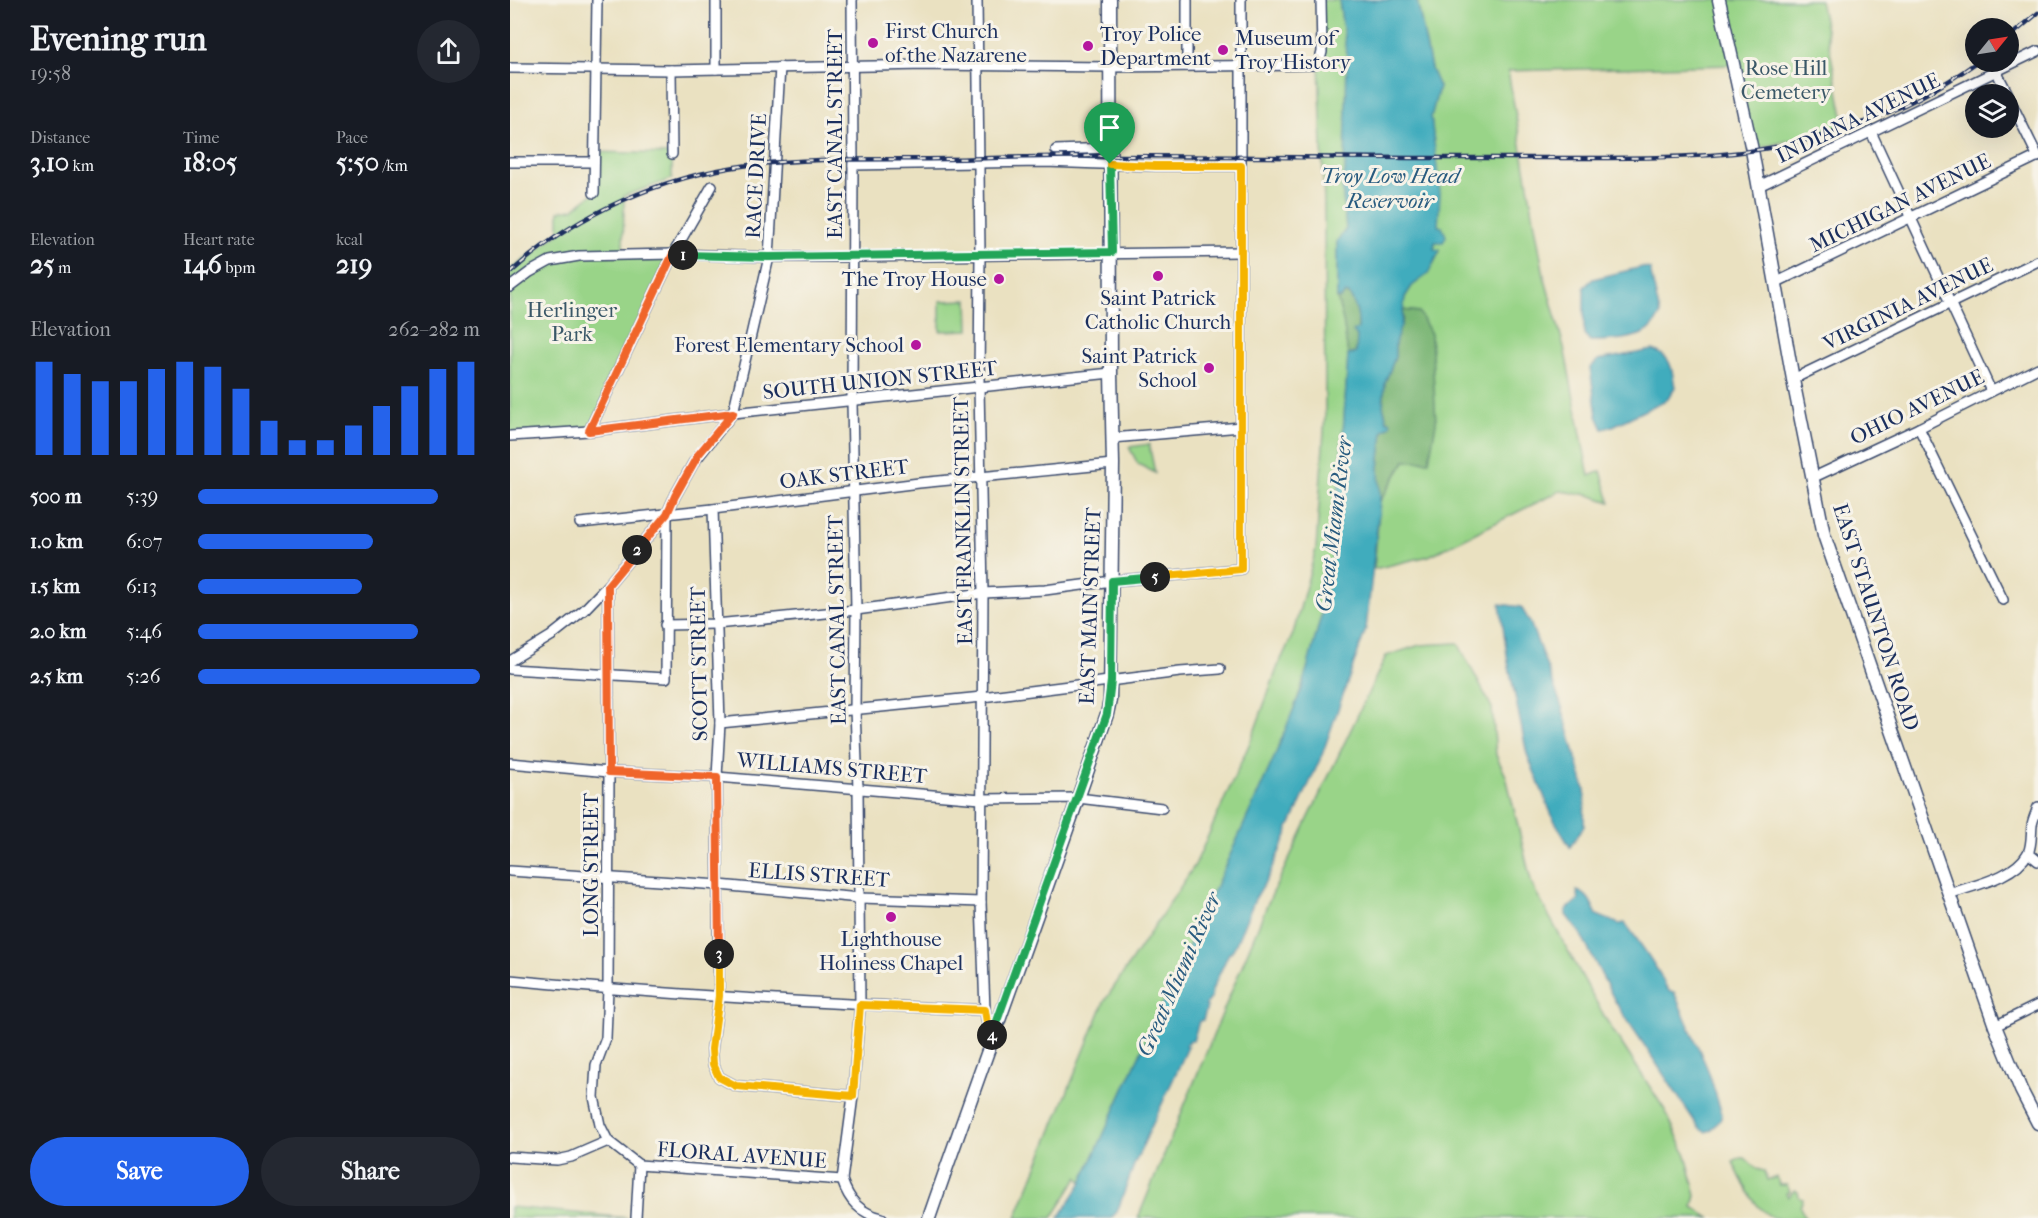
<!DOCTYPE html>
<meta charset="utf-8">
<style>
body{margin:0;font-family:"IM FELL French Canon",serif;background:#242831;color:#f1f3f6;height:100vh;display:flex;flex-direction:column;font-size:22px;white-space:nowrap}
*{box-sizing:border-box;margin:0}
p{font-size:20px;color:#9ea1a6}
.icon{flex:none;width:33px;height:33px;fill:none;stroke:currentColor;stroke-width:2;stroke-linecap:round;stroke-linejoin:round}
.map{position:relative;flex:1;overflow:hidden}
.sheet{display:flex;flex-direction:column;background:#171b24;width:510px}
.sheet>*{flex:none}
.needle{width:39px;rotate:60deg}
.tools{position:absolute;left:1455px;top:18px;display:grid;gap:12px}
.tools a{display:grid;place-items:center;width:54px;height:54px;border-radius:50%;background:#171b24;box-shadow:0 6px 24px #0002;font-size:30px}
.pin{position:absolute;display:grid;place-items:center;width:51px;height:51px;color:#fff;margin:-62px -26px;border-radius:50% 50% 50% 0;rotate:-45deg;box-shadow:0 0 6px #0007}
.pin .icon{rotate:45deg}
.km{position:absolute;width:30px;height:30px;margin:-15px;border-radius:50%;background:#222;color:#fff;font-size:16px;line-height:30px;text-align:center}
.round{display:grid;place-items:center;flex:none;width:63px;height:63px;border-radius:32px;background:#242831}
.summary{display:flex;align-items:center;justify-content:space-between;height:102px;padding:0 30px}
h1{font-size:33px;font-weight:800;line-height:45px}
.stats{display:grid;grid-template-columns:repeat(3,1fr);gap:9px;height:102px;padding:6px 30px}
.stats div{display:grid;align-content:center}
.stats b{font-size:26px;font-weight:800}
.stats small{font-size:16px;font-weight:400}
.stats p{font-size:16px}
.chart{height:168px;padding:12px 30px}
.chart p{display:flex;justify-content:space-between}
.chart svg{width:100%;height:108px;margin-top:6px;stroke:#2563eb;stroke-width:6}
.primary-button{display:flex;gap:12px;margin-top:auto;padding:12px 30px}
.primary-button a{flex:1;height:69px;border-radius:36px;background:#2563eb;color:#fff;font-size:24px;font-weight:800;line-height:69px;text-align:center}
.primary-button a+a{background:#242831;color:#f1f3f6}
ul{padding:0 30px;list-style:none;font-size:20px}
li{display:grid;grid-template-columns:96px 72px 1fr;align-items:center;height:45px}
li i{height:15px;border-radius:8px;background:#2563eb}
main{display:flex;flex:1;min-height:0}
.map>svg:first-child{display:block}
.green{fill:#99d488;stroke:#5a8273;stroke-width:1.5}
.forest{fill:#7ab674;stroke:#4a7269;stroke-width:1.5}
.water{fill:#3facbd;stroke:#2d6e8e;stroke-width:1.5}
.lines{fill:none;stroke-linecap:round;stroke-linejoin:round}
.minor-casing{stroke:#3a4a6d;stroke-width:12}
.major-casing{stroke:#3a4a6d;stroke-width:15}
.minor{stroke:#fff;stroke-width:9}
.major{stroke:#fff;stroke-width:12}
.rail-casing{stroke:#1b2f5e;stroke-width:4.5}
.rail{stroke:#f7f3e8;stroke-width:2;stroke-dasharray:7;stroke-linecap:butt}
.split-1-casing{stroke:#fff;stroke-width:12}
.split-2-casing{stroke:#fff;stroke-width:12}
.split-3-casing{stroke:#fff;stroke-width:12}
.split-4-casing{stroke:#fff;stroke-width:12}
.split-5-casing{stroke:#fff;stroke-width:12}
.split-6-casing{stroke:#fff;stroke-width:12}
.split-1{stroke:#22a559;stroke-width:8}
.split-2{stroke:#f0652b;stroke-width:8}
.split-3{stroke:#f0652b;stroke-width:8}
.split-4{stroke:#f5b400;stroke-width:8}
.split-5{stroke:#22a559;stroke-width:8}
.split-6{stroke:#f5b400;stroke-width:8}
.poi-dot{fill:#b5179e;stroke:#f7f3e8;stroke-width:2}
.labels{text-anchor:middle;stroke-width:6;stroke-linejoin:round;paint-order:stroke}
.poi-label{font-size:21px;fill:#1b2f5e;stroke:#f7f3e8;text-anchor:start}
.park-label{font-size:21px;fill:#3a5868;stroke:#f7f3e8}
.street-label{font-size:21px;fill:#1b2f5e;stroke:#f7f3e8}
.water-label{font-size:22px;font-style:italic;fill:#285b7f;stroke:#f7f3e8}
</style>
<main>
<section class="sheet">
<div class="summary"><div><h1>Evening run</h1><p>19:58</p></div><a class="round"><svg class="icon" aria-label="share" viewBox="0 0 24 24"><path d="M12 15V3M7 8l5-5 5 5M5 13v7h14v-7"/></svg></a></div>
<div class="stats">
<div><p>Distance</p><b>3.10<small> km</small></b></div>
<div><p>Time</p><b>18:05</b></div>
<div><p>Pace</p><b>5:50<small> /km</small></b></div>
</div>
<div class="stats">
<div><p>Elevation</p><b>25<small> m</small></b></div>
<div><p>Heart rate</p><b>146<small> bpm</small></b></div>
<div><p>kcal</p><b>219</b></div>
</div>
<div class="chart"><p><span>Elevation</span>262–282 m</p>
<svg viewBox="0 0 160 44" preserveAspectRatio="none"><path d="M5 44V6M15 44V11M25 44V14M35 44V14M45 44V9M55 44V6M65 44V8M75 44V17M85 44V30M95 44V38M105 44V38M115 44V32M125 44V24M135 44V16M145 44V9M155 44V6"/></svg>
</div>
<ul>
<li><b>500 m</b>5:39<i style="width:85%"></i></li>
<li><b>1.0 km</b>6:07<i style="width:62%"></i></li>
<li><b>1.5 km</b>6:13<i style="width:58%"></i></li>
<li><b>2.0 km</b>5:46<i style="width:78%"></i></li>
<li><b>2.5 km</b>5:26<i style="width:100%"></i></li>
</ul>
<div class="primary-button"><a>Save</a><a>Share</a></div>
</section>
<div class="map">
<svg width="1528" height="1218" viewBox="0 0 1528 1218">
<rect width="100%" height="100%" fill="#f7f3e8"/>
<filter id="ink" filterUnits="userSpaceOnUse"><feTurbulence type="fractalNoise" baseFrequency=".0167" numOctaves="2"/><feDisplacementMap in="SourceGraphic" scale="12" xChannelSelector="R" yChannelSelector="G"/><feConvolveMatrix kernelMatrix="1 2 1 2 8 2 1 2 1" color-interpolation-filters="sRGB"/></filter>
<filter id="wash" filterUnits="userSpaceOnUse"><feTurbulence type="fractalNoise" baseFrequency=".008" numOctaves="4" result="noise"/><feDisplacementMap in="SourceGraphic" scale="24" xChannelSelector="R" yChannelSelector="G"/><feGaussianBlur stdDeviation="1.35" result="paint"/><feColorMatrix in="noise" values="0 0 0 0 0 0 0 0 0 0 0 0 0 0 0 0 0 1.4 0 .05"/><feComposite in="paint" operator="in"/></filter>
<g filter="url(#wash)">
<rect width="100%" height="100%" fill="#eae1c1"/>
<g class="green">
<path d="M811 0H829L837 57 835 172 832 183 836 229 827 241V298L833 320 838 355 831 466 822 559 815 601 798 666 784 710 764 758 572 1182 568 1177 542 1218H506L594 1002 685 865 742 738 768 666 783 634 806 549 815 416 814 203 809 63Z"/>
<path d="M907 0H1310L1335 126 1242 150 1223 65 998 71 1034 276 1054 347 1079 476 1091 471 1100 502 1079 495 1050 491 919 556 864 569 870 501 895 461 909 312 892 310 895 297 902 286 918 274 930 251 924 249 928 226 929 193 921 117 929 87 921 69Z"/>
<path d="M84 152 162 154V179L114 196 113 255 163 254 79 431 0 436V270L49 233V211L63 209 84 193Z"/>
<path d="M458 300 459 330 430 331V301Z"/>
<path d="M639 444 645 473 628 464 619 447Z"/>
<path d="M948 643 982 708 986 755 996 776 1022 885 1095 1018 1155 1110 1176 1155 1186 1195 1183 1207 1200 1218H628L757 905 876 656 910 645Z"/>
<path d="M1231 1158H1235L1247 1169 1254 1171 1257 1180 1267 1177 1269 1185H1277L1280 1192 1276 1193 1278 1197 1285 1190 1288 1192 1289 1197 1293 1199 1290 1207 1295 1218C1286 1218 1275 1218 1266 1218 1246 1214 1231 1179 1223 1162Z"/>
<path d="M0 1207 118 1218H0Z"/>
</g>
<g class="forest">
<path d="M835 293C854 302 847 336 846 353L838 355 833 320 827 298H831Z"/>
<path d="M892 310 909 312 921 334 926 423 919 461H895L870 501 869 468 873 431 879 427 873 406 875 383 885 357V343L893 319Z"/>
</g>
<g class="water">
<path d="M829 0H907L921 69 929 87 921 117 930 193 928 226 932 227 936 236 933 242H925L924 249 930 250 918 274 902 286 895 297 891 325 885 343V357L875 383 873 406 877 421H880L881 425 873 431 869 468 870 501 856 629 812 755 781 824 778 827 777 835 757 879 745 899 725 946 721 953H719L702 990 701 998 695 1005 697 1007 693 1020 689 1021 683 1041 680 1040 675 1046 678 1047 624 1165 607 1212 601 1218H549L572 1182 764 758 792 688 815 601 822 559 831 466 838 355 846 353 847 336 843 331 848 329C849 316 846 305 839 294L835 293 831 298H827V241L836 229 832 183 835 172 837 57Z"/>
<path d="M1132 267 1140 269 1150 315C1146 322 1142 330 1134 333 1120 340 1095 341 1080 341L1074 334V287L1083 279Z"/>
<path d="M1143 350C1163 358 1161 367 1165 387L1158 399 1103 426 1093 429 1087 416 1080 368 1088 360Z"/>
<path d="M990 604 1011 607 1020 622 1052 707 1075 790 1074 826 1060 847 1043 818 1017 754 998 662Z"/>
<path d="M1067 891C1079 894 1082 905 1087 915L1109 924 1115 923C1127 939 1138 954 1148 971 1153 978 1154 986 1160 992H1164L1198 1070 1212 1114 1210 1120 1202 1130 1195 1132 1189 1128 1105 1001 1070 933 1056 915V910L1069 899Z"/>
</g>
</g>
<g filter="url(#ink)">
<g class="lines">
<g class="minor-casing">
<g id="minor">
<path d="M206 0V69"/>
<path d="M342 0 343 165 342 401 346 610 345 709 348 789 350 1005 343 1096 332 1180C339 1201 350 1213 372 1218"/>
<path d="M467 0 470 254 469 387 473 593 471 902 475 1010 480 1042"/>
<path d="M677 0V66"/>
<path d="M0 68 161 70 417 65 601 67 803 65 809 63 812 52 811 0"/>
<path d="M161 70 162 154"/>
<path d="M1486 71 1498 94"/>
<path d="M1498 96 1528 157"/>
<path d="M1361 132 1481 391"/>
<path d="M546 150 600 148"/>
<path d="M0 162H84"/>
<path d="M343 165 535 162 646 166H731"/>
<path d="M1249 186 1528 51"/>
<path d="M84 193 87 0"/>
<path d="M1267 282 1528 156"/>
<path d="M0 287 20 272 40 261 69 256 163 254 259 257H343L731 252"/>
<path d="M1283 379 1528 261"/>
<path d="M1409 428 1493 600"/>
<path d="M79 431 163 254 202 186"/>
<path d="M0 436 79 431 223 413 601 373"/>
<path d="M602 438 731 427"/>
<path d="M1302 478 1409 428 1528 368"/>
<path d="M203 509 210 723 207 777 209 996 202 1049 203 1064 209 1077 226 1086 343 1096"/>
<path d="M70 523 203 509 409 483 603 464"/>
<path d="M98 585 99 772 98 989 96 1038 86 1065 84 1097 90 1125 98 1141 129 1165"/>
<path d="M155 625 206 624 346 610 473 593 535 590 602 581 731 569V0"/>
<path d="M0 661 41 636 74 610 98 585 157 514 165 496 184 462 223 413 259 257 270 67"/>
<path d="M0 669 156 678 157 514"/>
<path d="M210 723 472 697 670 672 710 669"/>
<path d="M0 763 99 772 207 777 471 799 568 798 652 808"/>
<path d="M1518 853 1528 861"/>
<path d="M0 871 209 885 350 898 471 902"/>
<path d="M1439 894C1464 885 1504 878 1518 853 1522 845 1521 834 1522 825 1523 819 1526 813 1528 807"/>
<path d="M0 980C158 995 317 1004 475 1010"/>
<path d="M1485 1026 1528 1005"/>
<path d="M0 1157 47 1160 61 1157 98 1141"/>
<path d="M129 1165 332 1180"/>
<path d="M126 1218 129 1165"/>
</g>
</g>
<g class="major-casing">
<g id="major">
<path d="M1209 0 1242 150 1284 385 1314 535 1485 1026 1511 1090 1528 1123"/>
<path d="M419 1218C477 1050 540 883 597 714L600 700 603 464 601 373 600 0"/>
</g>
</g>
<use href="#minor" class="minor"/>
<use href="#major" class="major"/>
<g class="rail-casing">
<g id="rail">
<path d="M1498 38 1528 13"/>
<path d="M0 273C65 214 152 176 239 165 304 157 371 160 437 159 492 158 548 156 604 156 703 156 802 158 901 158 959 158 1018 158 1076 158 1122 158 1167 158 1213 154 1303 146 1394 115 1467 62"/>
</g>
</g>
<use href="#rail" class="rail"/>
</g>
</g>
<g class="lines" filter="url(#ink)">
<g class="split-1-casing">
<path id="split-1" d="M173 255 259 257 602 252 600 164"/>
</g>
<g class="split-2-casing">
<path id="split-2" d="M127 550 157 514 165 496 188 455 223 413 79 431 163 254 173 255"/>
</g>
<g class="split-3-casing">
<path id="split-3" d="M127 550 98 585 99 772 207 777 209 954"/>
</g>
<g class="split-4-casing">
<path id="split-4" d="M209 954V996L202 1049 203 1064 209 1077 226 1086 343 1096 350 1005 475 1010 480 1042 482 1035"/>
</g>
<g class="split-5-casing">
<path id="split-5" d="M482 1035 597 714 601 681 602 581 645 577"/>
</g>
<g class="split-6-casing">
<path id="split-6" d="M600 164 646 166H731V569L645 577"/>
</g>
<use href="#split-1" class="split-1"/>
<use href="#split-2" class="split-2"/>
<use href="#split-3" class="split-3"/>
<use href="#split-4" class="split-4"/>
<use href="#split-5" class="split-5"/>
<use href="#split-6" class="split-6"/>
</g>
<g class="poi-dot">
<circle cx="363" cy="43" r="6"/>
<circle cx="578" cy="46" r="6"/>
<circle cx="713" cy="50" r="6"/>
<circle cx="648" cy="276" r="6"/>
<circle cx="489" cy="279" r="6"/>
<circle cx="406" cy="345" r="6"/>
<circle cx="699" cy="368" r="6"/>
<circle cx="381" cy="917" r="6"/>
</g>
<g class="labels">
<g class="poi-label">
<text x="375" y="38">First Church<tspan x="375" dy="24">of the Nazarene</tspan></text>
<text x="590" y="41">Troy Police<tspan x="590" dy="24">Department</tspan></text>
<text x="725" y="45">Museum of<tspan x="725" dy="24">Troy History</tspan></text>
<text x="477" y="286" text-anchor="end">The Troy House</text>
<text x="648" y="305" text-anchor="middle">Saint Patrick<tspan x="648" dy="24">Catholic Church</tspan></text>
<text x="394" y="352" text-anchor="end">Forest Elementary School</text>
<text x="687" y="363" text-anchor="end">Saint Patrick<tspan x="687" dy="24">School</tspan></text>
<text x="381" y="946" text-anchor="middle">Lighthouse<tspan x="381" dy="24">Holiness Chapel</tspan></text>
</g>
<g class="park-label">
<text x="1276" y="75">Rose Hill<tspan x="1276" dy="24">Cemetery</tspan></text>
<text x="62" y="317">Herlinger<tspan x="62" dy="24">Park</tspan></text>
</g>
<g class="street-label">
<text transform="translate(1348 118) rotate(-26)" y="7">INDIANA AVENUE</text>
<text transform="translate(325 134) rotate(-90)" y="7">EAST CANAL STREET</text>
<text transform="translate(246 176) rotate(-87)" y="7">RACE DRIVE</text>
<text transform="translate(1390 203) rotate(-26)" y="7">MICHIGAN AVENUE</text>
<text transform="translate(1398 304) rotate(-26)" y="7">VIRGINIA AVENUE</text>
<text transform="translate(370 380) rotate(-6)" y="7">SOUTH UNION STREET</text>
<text transform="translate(1407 407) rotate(-26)" y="7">OHIO AVENUE</text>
<text transform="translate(334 474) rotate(-7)" y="7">OAK STREET</text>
<text transform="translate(453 521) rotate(-91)" y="7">EAST FRANKLIN STREET</text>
<text transform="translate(580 606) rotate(-88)" y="7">EAST MAIN STREET</text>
<text transform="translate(1366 617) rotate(72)" y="7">EAST STAUNTON ROAD</text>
<text transform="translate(327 620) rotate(-91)" y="7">EAST CANAL STREET</text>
<text transform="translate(189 664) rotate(-91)" y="7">SCOTT STREET</text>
<text transform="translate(322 768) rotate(5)" y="7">WILLIAMS STREET</text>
<text transform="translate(81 865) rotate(-90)" y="7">LONG STREET</text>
<text transform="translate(309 875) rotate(4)" y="7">ELLIS STREET</text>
<text transform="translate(232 1155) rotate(4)" y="7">FLORAL AVENUE</text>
</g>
<g class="water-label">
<text x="880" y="183">Troy Low Head<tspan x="880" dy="25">Reservoir</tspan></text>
<text transform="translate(823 524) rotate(-83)" y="8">Great Miami River</text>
<text transform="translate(668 974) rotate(-66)" y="8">Great Miami River</text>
</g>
</g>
</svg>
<div class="tools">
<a><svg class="needle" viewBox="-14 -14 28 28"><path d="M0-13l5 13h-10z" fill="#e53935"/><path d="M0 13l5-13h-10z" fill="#9ea1a6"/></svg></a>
<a><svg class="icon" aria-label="layers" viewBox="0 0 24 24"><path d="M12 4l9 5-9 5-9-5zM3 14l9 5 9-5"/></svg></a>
</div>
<div class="pin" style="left:600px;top:164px;background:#1e9e55"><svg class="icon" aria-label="arrive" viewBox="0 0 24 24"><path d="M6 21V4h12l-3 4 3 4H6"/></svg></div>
<b class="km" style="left:173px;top:255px">1</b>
<b class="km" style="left:127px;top:550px">2</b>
<b class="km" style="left:209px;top:954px">3</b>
<b class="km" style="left:482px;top:1035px">4</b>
<b class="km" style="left:645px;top:577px">5</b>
</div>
</main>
